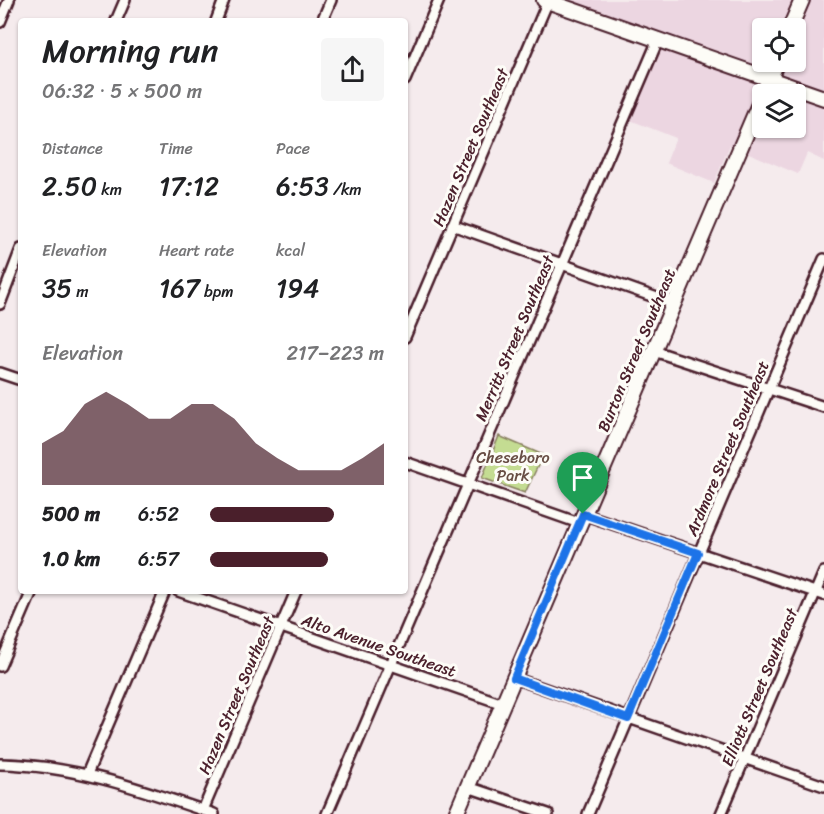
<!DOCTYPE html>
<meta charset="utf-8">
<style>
body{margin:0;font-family:Sriracha,sans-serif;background:#f6f6f6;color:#202124;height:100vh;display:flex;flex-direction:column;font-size:22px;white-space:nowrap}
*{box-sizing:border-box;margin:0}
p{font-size:20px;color:#757577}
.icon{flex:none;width:33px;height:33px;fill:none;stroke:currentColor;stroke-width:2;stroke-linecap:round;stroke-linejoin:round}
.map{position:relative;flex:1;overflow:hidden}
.panel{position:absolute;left:18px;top:18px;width:390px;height:576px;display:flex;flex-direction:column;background:#fff;border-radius:6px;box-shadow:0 2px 4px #0004}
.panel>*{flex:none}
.tools{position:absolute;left:752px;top:18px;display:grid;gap:12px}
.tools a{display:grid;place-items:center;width:54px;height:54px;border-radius:6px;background:#fff;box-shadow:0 2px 4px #0004;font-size:30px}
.pin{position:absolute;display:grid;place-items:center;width:51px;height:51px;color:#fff;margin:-62px -26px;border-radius:50% 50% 50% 0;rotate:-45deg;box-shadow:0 0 6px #0007}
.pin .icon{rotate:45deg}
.round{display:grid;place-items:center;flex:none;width:63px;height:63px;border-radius:6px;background:#f6f6f6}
.head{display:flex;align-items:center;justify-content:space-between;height:102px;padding:0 24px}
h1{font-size:33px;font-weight:600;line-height:45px}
.metrics{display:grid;grid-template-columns:repeat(3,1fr);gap:9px;height:102px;padding:6px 24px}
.metrics div{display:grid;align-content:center}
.metrics b{font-size:26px;font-weight:600}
.metrics small{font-size:16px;font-weight:400}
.metrics p{font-size:16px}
.chart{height:168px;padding:12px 24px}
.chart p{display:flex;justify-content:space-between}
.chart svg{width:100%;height:108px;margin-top:6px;fill:#4a1f2b;opacity:.7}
ul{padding:0 24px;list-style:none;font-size:20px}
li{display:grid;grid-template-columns:96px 72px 1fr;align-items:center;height:45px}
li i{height:15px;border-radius:8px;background:#4a1f2b}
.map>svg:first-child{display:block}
.built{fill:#ecd6e1;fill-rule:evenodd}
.green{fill:#c4dc92;stroke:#877e5e;stroke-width:1.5}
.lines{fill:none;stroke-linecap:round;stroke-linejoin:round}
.street-casing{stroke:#4a1f2b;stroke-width:14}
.secondary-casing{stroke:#4a1f2b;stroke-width:18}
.street{stroke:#fdfcf7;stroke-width:9}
.secondary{stroke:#fdfcf7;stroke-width:14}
.route-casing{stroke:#fff;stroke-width:12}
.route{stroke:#1a73e8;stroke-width:8}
.labels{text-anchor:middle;stroke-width:6;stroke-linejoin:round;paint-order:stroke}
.street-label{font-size:16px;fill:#4a1f2b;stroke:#fdfcf7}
.park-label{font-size:16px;fill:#684e45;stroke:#fdfcf7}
</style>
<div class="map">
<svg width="824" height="814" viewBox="0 0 824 814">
<rect width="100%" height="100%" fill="#f5ebed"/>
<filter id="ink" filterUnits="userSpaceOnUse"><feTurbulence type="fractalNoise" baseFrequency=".0167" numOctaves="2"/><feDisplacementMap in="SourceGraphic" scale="12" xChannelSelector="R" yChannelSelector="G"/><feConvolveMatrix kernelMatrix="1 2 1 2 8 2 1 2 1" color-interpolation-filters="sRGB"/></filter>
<g filter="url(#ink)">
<path class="built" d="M561 0H824V161L807 153 798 174 730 145 714 183 666 163 676 138 630 120 666 37ZM762 28H795V62H762ZM762 94H795V128H762Z"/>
<path class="green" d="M499 436 543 455 525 493 482 478Z"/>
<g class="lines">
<g class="street-casing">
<g id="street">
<path d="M116 21 125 0"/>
<path d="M216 21 224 0"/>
<path d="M322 21 331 0"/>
<path d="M0 22 9 0"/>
<path d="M405 80 439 0"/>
<path d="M452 225 674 304"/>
<path d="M0 304 21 249"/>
<path d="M405 337 548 1"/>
<path d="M654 351 824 407"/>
<path d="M0 373 21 380"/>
<path d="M405 462 579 523"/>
<path d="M583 514 824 595"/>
<path d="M178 591 503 704"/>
<path d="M0 666 32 591"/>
<path d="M514 678 824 786"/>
<path d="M0 764C75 765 144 790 214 814"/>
<path d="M87 774 165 591"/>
<path d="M468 787 548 814"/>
<path d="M203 810 296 591"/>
<path d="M327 814 658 40"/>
<path d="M588 814 824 259"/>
<path d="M721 814 824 572"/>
</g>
</g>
<g class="secondary-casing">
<g id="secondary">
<path d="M544 0 824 98"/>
<path d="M790 28 802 0"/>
<path d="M766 87 777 62"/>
<path d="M456 814 762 97"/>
</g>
</g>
<use href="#street" class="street"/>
<use href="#secondary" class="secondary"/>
</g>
</g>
<g class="lines" filter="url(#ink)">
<g class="route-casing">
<path id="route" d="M583 514 698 553 628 719 514 678Z"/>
</g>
<use href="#route" class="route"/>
</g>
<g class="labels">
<g class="street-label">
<text transform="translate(470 147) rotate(-67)" y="6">Hazen Street Southeast</text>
<text transform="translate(514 338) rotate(-67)" y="6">Merritt Street Southeast</text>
<text transform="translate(636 350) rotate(-67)" y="6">Burton Street Southeast</text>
<text transform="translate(727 448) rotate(-67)" y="6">Ardmore Street Southeast</text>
<text transform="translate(379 645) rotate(19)" y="6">Alto Avenue Southeast</text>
<text transform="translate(759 687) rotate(-67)" y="6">Elliott Street Southeast</text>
<text transform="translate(236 695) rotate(-67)" y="6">Hazen Street Southeast</text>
</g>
<g class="park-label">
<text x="513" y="463">Cheseboro<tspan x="513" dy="18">Park</tspan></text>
</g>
</g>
</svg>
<div class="tools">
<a><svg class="icon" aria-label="locate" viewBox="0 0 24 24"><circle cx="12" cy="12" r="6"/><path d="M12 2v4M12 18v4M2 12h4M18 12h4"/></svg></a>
<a><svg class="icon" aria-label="layers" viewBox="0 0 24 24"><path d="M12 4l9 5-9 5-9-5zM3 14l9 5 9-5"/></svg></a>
</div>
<div class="pin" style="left:583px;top:514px;background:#1e9e55"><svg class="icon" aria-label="arrive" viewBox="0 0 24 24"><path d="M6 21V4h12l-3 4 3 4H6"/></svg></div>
<section class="panel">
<div class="head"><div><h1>Morning run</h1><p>06:32 · 5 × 500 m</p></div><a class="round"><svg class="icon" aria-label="share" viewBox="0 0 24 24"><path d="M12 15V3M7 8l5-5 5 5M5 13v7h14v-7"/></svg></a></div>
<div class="metrics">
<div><p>Distance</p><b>2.50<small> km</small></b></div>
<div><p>Time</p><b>17:12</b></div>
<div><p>Pace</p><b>6:53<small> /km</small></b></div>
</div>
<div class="metrics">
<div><p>Elevation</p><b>35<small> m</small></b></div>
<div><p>Heart rate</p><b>167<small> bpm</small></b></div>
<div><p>kcal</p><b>194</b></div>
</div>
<div class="chart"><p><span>Elevation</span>217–223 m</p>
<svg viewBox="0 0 160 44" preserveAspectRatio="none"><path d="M0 44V27L10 22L20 11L30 6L40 11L50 17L60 17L70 11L80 11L90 17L100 27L110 33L120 38L130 38L140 38L150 33L160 27V44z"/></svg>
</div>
<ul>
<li><b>500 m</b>6:52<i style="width:71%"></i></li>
<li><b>1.0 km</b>6:57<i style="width:68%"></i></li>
</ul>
</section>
</div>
